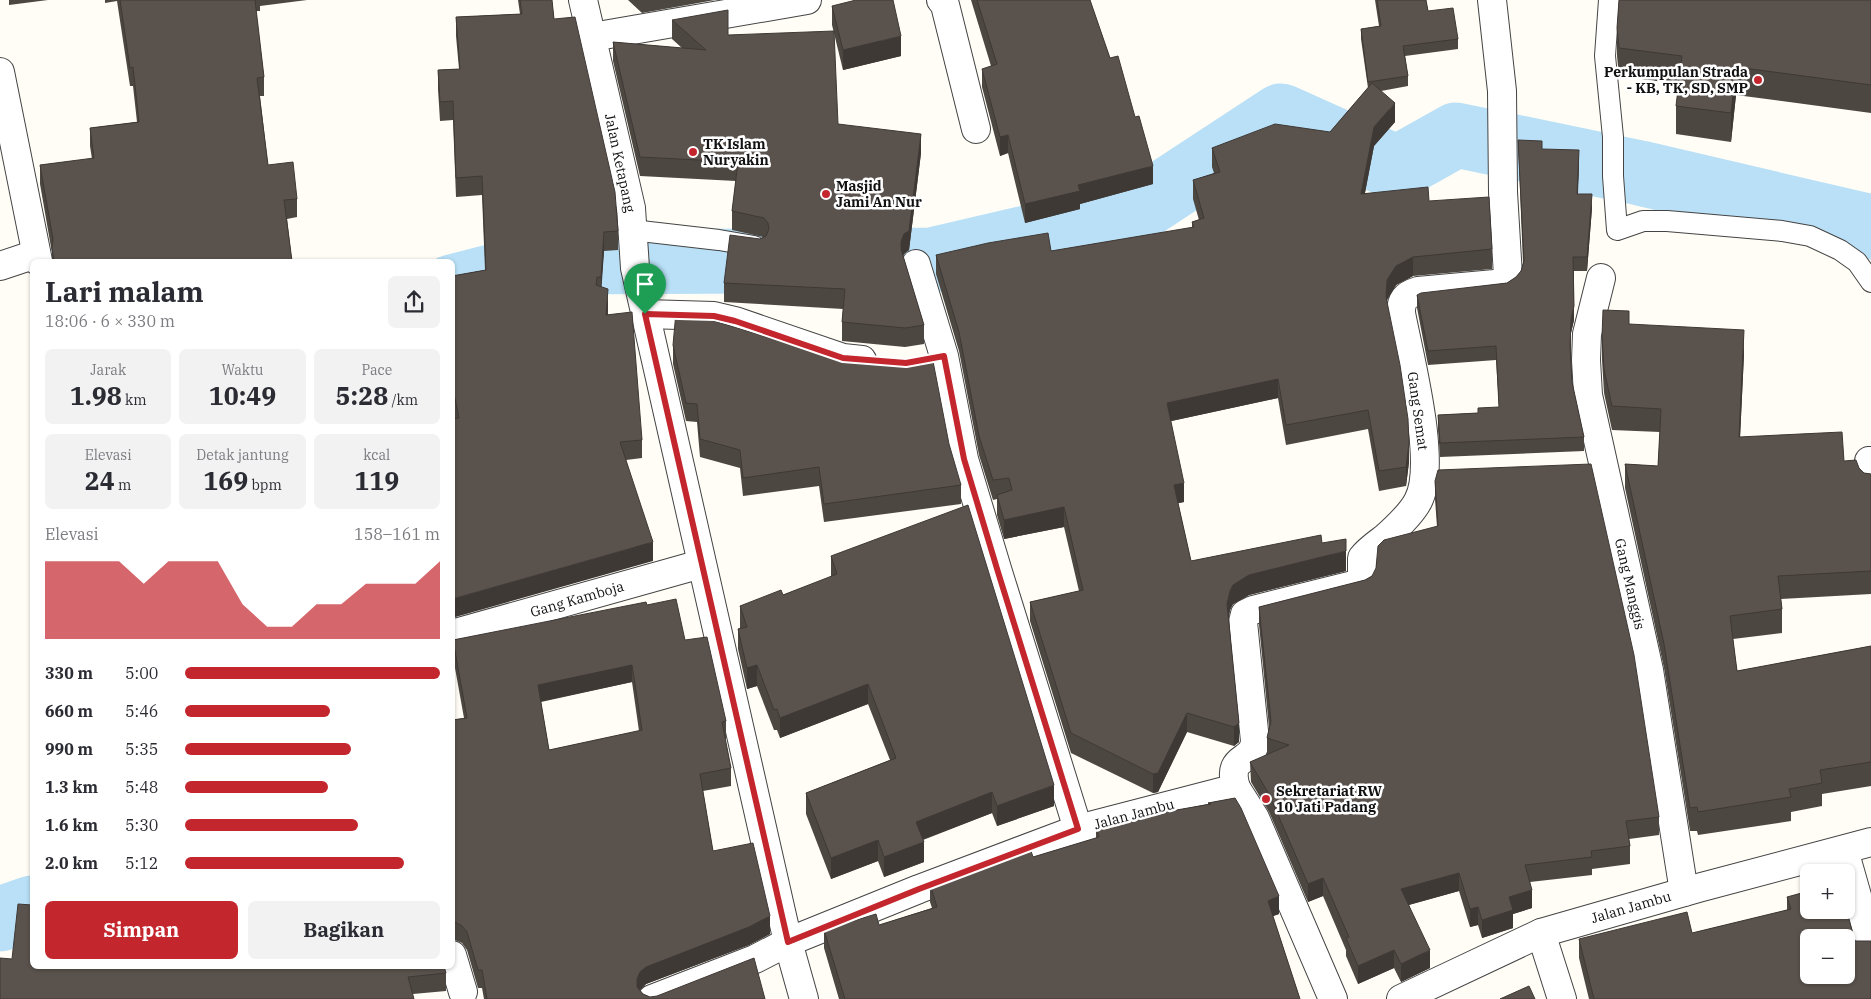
<!DOCTYPE html>
<html lang="id">
<meta charset="utf-8">
<style>
body{margin:0;font-family:"IBM Plex Serif",serif;background:#f2f2f3;color:#2b2b33;height:100vh;display:flex;flex-direction:column;font-size:19px;white-space:nowrap}
*{box-sizing:border-box;margin:0}
p{font-size:16px;color:#7c7c81}
.icon{flex:none;width:28px;height:28px;fill:none;stroke:currentColor;stroke-width:2;stroke-linecap:round;stroke-linejoin:round}
.map{position:relative;flex:1;overflow:hidden}
.panel{position:absolute;left:30px;top:259px;width:425px;height:710px;display:flex;flex-direction:column;background:#fff;border-radius:8px;box-shadow:0 1px 4px #0004}
.panel>*{flex:none}
.fabs{position:absolute;left:1800px;top:864px;display:grid;gap:10px}
.fabs a{display:grid;place-items:center;width:55px;height:55px;border-radius:8px;background:#fff;box-shadow:0 1px 4px #0004;font-size:25px}
.pin{position:absolute;display:grid;place-items:center;width:42px;height:42px;color:#fff;margin:-51px -21px;border-radius:50% 50% 50% 0;rotate:-45deg;box-shadow:0 0 5px #0007}
.pin .icon{rotate:45deg}
.round{display:grid;place-items:center;flex:none;width:52px;height:52px;border-radius:8px;background:#f2f2f3}
.summary{display:flex;align-items:center;justify-content:space-between;height:85px;padding:0 15px}
h1{font-size:28px;font-weight:800;line-height:38px}
.figures{display:grid;grid-template-columns:repeat(3,1fr);gap:8px;height:85px;padding:5px 15px}
.figures div{display:grid;align-content:center;border-radius:8px;background:#f2f2f3;text-align:center}
.figures b{font-size:25px;font-weight:800}
.figures small{font-size:14px;font-weight:400}
.figures p{font-size:14px}
.chart{height:140px;padding:10px 15px}
.chart p{display:flex;justify-content:space-between}
.chart svg{width:100%;height:90px;margin-top:5px;fill:#c4262e;opacity:.7}
.primary-button{display:flex;gap:10px;margin-top:auto;padding:10px 15px}
.primary-button a{flex:1;height:58px;border-radius:8px;background:#c4262e;color:#fff;font-size:20px;font-weight:800;line-height:58px;text-align:center}
.primary-button a+a{background:#f2f2f3;color:#2b2b33}
ul{padding:0 15px;list-style:none;font-size:16px}
li{display:grid;grid-template-columns:80px 60px 1fr;align-items:center;height:38px}
li i{height:12px;border-radius:6px;background:#c4262e}
.map>svg:first-child{display:block}
.lines{fill:none;stroke-linecap:round;stroke-linejoin:round}
.river{stroke:#b9e0f7;stroke-width:65}
.lane-casing{stroke:#444;stroke-width:22}
.street-casing{stroke:#444;stroke-width:30}
.lane{stroke:#fff;stroke-width:20}
.street{stroke:#fff;stroke-width:28}
.wall{fill:#4d4742;fill-rule:evenodd}
.shaded-wall{fill:#3f3936}
.building{fill:#5a524d;stroke:#3f3936;fill-rule:evenodd}
.route-casing{stroke:#fff;stroke-width:10}
.route{stroke:#c4262e;stroke-width:6}
.poi-dot{fill:#c4262e;stroke:#fff;stroke-width:2}
.labels{text-anchor:middle;stroke-width:5;stroke-linejoin:round;paint-order:stroke}
.poi-label{font-size:14px;font-weight:bold;fill:#111;stroke:#fff;text-anchor:start}
.street-label{font-size:14px;fill:#111;stroke:#fff}
</style>
<div class="map">
<svg width="1871" height="999" viewBox="0 0 1871 999">
<rect width="100%" height="100%" fill="#fffdf5"/>
<g class="lines">
<g class="river">
<path d="M452 287 549 262 932 260 1133 213 1281 116 1397 168 1456 135 1640 173 1871 227"/>
<path d="M0 919 32 908"/>
</g>
<g class="lane-casing">
<g id="lane">
<path d="M1609 0 1605 56 1613 137V176L1617 230 1643 221H1667L1782 231 1810 236 1840 250 1857 262 1871 282"/>
<path d="M632 230 719 240 754 246"/>
</g>
</g>
<g class="street-casing">
<g id="street">
<path d="M583 0 631 208 635 268 788 942 804 999"/>
<path d="M941 0 945 5 976 129"/>
<path d="M592 37 807 0"/>
<path d="M0 72 38 261"/>
<path d="M916 264 944 356 964 459 998 572 1078 829"/>
<path d="M0 266 36 254"/>
<path d="M1601 278 1587 334 1586 360 1588 395 1649 670 1684 892"/>
<path d="M645 314 714 316 735 321 843 358 862 360"/>
<path d="M1869 461 1871 482"/>
<path d="M452 634 701 564"/>
<path d="M1236 788C1226 753 1253 765 1255 741L1243 622 1245 614 1253 610 1361 583 1362 577V558C1368 550 1377 544 1385 538 1395 529 1412 513 1418 501 1438 464 1409 356 1401 313 1401 300 1405 295 1418 291L1495 284 1504 282 1508 276 1503 192 1502 91 1492 0"/>
<path d="M1844 850 1871 945"/>
<path d="M1541 933 1562 999"/>
<path d="M452 955 463 992"/>
<path d="M652 999 755 959 788 942 919 889 1078 829 1236 788 1255 818 1333 999"/>
<path d="M1401 999 1541 933 1698 888 1871 842"/>
</g>
</g>
<use href="#lane" class="lane"/>
<use href="#street" class="street"/>
</g>
<g class="wall">
<path d="M9 0H48L9 5Z"/>
<path d="M105 0H307L260 6V11H256L264 77V96H260L268 165 297 199V217L287 219 292 261H52V253L40 184V165L92 159 90 146V128L137 122 133 86H130L117 1 105 3Z"/>
<path d="M518 0H552L554 19 618 231V250L604 251 601 287 608 308V315L642 440V458L626 460 653 561 455 419 452 402V276L485 270 482 195 456 197 453 120 440 121 438 89V70L459 69 456 36V17L520 14Z"/>
<path d="M628 0H715L642 13Z"/>
<path d="M971 0H1090L1153 184 1080 204V209L1025 223 1008 153 1000 156 982 87V69L991 66Z"/>
<path d="M1375 0H1426L1428 11 1458 39V49L1405 56 1408 76V86L1381 91 1395 122 1374 146 1365 193 1429 201 1492 249V269L1413 276 1396 285 1387 300 1409 462 1406 486 1379 491 1368 429 1286 445 1278 398 1171 421 1184 502 1178 503 1191 561 1322 543 1346 571 1249 595 1233 604 1230 610 1229 617 1239 742 1234 746 1187 732 1158 792 1153 793 1071 753 1030 621V602L1079 591 1064 527 1004 539 997 515V499L993 500 979 455 959 351 936 274V255L1051 251 1192 228V222L1199 220 1193 199V180L1214 173 1212 167V148L1330 132 1368 88 1361 39V29L1379 26Z"/>
<path d="M1871 0V113L1736 95 1731 142 1676 134V106L1679 84 1619 76 1617 56V28Z"/>
<path d="M832 6 901 56 843 70 832 25Z"/>
<path d="M672 20 728 35 838 124 921 153 909 250 904 254 903 256 924 325V344L905 347 842 341V322L843 309 724 302V283L760 239 763 237 732 230V211L736 181 640 176 613 61V42L682 48 672 39Z"/>
<path d="M1518 140 1542 149 1579 164 1578 194 1592 208 1587 271H1574V320L1571 333V351L1572 382 1584 437V451L1440 457 1438 429V415L1478 413 1499 407 1496 360 1428 365 1417 308V295L1507 283 1516 277 1521 271 1523 263Z"/>
<path d="M1629 324 1744 354 1740 437 1844 461 1859 468 1864 473 1871 474V594L1781 599 1782 609V633L1733 639 1737 671 1871 646V786L1822 794V806L1791 812V821L1698 835 1697 831H1690L1664 668 1625 488V464L1658 466 1660 432 1612 430 1604 393 1602 360V336Z"/>
<path d="M673 345 961 485V504L824 522 819 486 743 496 740 468 700 457 697 422 686 421 673 364Z"/>
<path d="M1435 481 1659 817V835L1629 839 1630 846V864L1592 869V875L1530 882 1532 908 1513 914V928L1482 938 1478 925 1470 927 1459 891 1409 905 1430 968 1401 982 1394 968 1358 984 1346 956V950L1323 896 1308 902 1269 812 1251 782 1250 762 1267 755V738L1269 727 1259 625V607L1365 580 1372 576 1437 527 1435 499Z"/>
<path d="M831 556 1054 806 997 826 992 813 923 840 924 862 884 877 878 861 831 879 806 814V793L890 760 868 704 780 738 777 730H774L757 686 747 689 738 649V629L740 628V606L783 595 831 577Z"/>
<path d="M647 605 685 640 726 721V739H725L731 768V786L703 791 713 851 770 934 749 945 646 984 640 990 643 994 650 997 765 999H484L482 988H478L467 950 462 943 455 940H452V720L464 718 453 657V640ZM632 682 639 731 549 750 541 702Z"/>
<path d="M1235 798 1279 914 1273 916 1300 999H839L824 948V930L879 925 932 908 930 902V884L1033 857 1096 838V826L1208 804V803Z"/>
<path d="M1787 897 1855 941 1871 999H1589L1579 958V939L1692 933 1787 910Z"/>
<path d="M12 959 446 973V991L413 994Z"/>
</g>
<g class="shaded-wall">
<path d="M901 36V56L843 70V50Z"/>
<path d="M1736 67V95L1731 142V113Z"/>
<path d="M1395 103V122L1374 146 1361 213V194L1374 127Z"/>
<path d="M921 134V153L909 250 904 254 901 261V242Z"/>
<path d="M1008 135V153L1000 156V137Z"/>
<path d="M1579 150V164L1577 207V194Z"/>
<path d="M1153 166V184L1080 204V209L1025 223V204L1078 185Z"/>
<path d="M1592 194V208L1587 271V257Z"/>
<path d="M604 232V251L601 296V277Z"/>
<path d="M1413 257V276L1396 285 1387 300 1386 316V297L1387 280 1396 266Z"/>
<path d="M608 289V308L606 333V315Z"/>
<path d="M1574 306V320L1571 333 1570 359 1571 319Z"/>
<path d="M1744 330V354L1739 460V437Z"/>
<path d="M1278 379V398L1167 422V403Z"/>
<path d="M1409 443V462L1406 486V467Z"/>
<path d="M1184 483V502L1174 504V485Z"/>
<path d="M1064 507V527L1004 539V520Z"/>
<path d="M653 542V561L452 618V599Z"/>
<path d="M1346 551V571L1249 595 1233 604 1230 610 1227 624V604L1230 591 1233 585 1249 575Z"/>
<path d="M632 665V682L538 702V685Z"/>
<path d="M757 665V686L747 689V668Z"/>
<path d="M868 684V704L780 738V718Z"/>
<path d="M1187 713V732L1158 792 1153 793V774Z"/>
<path d="M1239 723V742L1234 746V727Z"/>
<path d="M1054 785V806L997 826V806Z"/>
<path d="M992 792V813L916 842V822Z"/>
<path d="M878 840V861L831 879V858Z"/>
<path d="M924 842V862L884 877V857Z"/>
<path d="M1459 873V891L1401 907V889Z"/>
<path d="M1323 878V896L1308 902V884Z"/>
<path d="M1532 890V908L1513 914V928L1482 938V920L1509 897Z"/>
<path d="M1279 896V914L1268 918V901Z"/>
<path d="M1478 907V925L1470 927V909Z"/>
<path d="M770 916V934L749 945 646 984 640 990 637 997V979L640 972 646 967Z"/>
<path d="M1394 950V968L1358 984V966Z"/>
<path d="M1430 950V968L1401 982V964Z"/>
</g>
<g class="building">
<path d="M120 0H255L264 77 257 78 268 165 293 162 297 199 284 200 292 261H54L52 248 53 239 40 165 94 158 90 128 139 122 133 67 130 68Z"/>
<path d="M520 0H552L554 19 575 17 615 192 618 231 604 232 601 277H597L596 285 608 289 606 315 632 312 642 440 620 442 653 542 452 599V419L459 418 452 384V276L486 270 482 176 456 178 453 101 440 102 438 70 460 69 456 17 522 14Z"/>
<path d="M856 0H893L901 36 843 50 832 6Z"/>
<path d="M977 0H1090L1110 58 1118 56 1135 117 1139 116 1153 166 1078 185 1080 191 1025 204 1008 135 1000 137 982 69 997 64Z"/>
<path d="M1377 0H1426L1428 11 1453 8 1458 39 1403 46 1408 76 1368 82 1361 29 1381 26Z"/>
<path d="M1619 0H1871V85L1736 67 1731 113 1676 106 1682 56 1619 48 1617 28Z"/>
<path d="M728 10V35L834 31 838 124 921 134 909 231 904 234 901 242V249L924 325 905 328 842 322 845 289 724 283 730 235 760 239 766 236 769 229 768 223 764 218 732 211 738 162 640 157 613 42 706 50 672 20Z"/>
<path d="M1372 83 1395 103 1374 127 1361 194 1428 187 1429 201 1489 197 1492 249 1413 257 1396 266 1387 280 1386 297 1400 365 1408 419 1409 443 1406 467 1379 471 1368 410 1286 425 1278 379 1167 403 1184 483 1174 485 1191 561 1321 535 1322 543 1346 539V551L1249 575 1233 585 1230 591 1227 604 1239 723 1234 727 1187 713 1158 773 1153 774 1071 733 1030 602 1083 590 1064 507 1004 520 997 495 1012 490 1009 478 993 480 979 436 959 332 936 255 988 243 1048 233 1051 251 1194 227 1192 222 1204 218 1193 180 1220 172 1212 148 1275 124 1330 132Z"/>
<path d="M1518 140 1542 141V149L1579 150 1577 194H1592L1587 257H1573L1574 306 1571 319 1570 346 1572 382 1584 437 1440 443 1438 415 1478 413V408L1499 407 1496 346 1428 351 1417 295 1421 293 1507 283 1516 277 1521 271 1524 261Z"/>
<path d="M1603 310 1629 311V324L1744 330 1739 437 1842 432 1844 461 1856 460 1859 468 1864 473 1871 474V571L1778 576 1782 609 1730 616 1737 671 1871 646V762L1820 770 1822 783 1789 789 1791 797 1698 812 1697 807 1690 808 1664 644 1625 464 1658 466 1661 409 1612 406 1604 369 1602 336Z"/>
<path d="M676 312H684L803 348 842 355 905 360 932 356 949 444 961 485 824 504 819 467 743 478 740 450 700 439 697 404 686 403 673 345Z"/>
<path d="M1591 464 1634 655 1659 817 1626 821 1630 846 1591 851 1592 857 1525 865 1532 890 1509 897 1513 910 1482 920 1478 907 1470 909 1459 873 1401 889 1430 950 1401 964 1394 950 1358 966 1346 938 1349 937 1323 878 1308 884 1269 794 1251 764 1250 762 1289 745 1267 738 1271 721 1259 607 1365 580 1372 576 1376 568 1378 546 1384 540 1438 526 1435 481 1438 470Z"/>
<path d="M968 505 1054 785 997 806 992 792 916 822 924 842 884 857 878 840 831 858 806 793 896 758 868 684 780 718 777 709 774 710 757 665 747 668 738 629 747 627 740 606 781 590 783 595 837 574 831 556Z"/>
<path d="M676 599 685 640 707 637 726 721 722 722 731 768 700 774 713 851 753 843 770 916 749 927 646 967 640 972 637 979V987L643 994 650 997 657 996 754 958 765 999H487L482 970H478L467 932 462 926 455 922H452V720L467 718 453 640 646 602 647 605ZM632 665 642 730 549 750 538 685Z"/>
<path d="M1235 798 1241 808 1279 896 1268 901 1300 999H845L824 930 876 914 879 925 937 907 930 884 1031 851 1033 857 1099 837 1096 826 1126 821 1125 819 1211 804 1208 803Z"/>
<path d="M1809 891V910H1846V908L1855 941H1871V999H1594L1579 939 1687 912 1692 933 1791 909 1787 897ZM1809 938H1846V975H1809Z"/>
<path d="M18 904 32 905V966H444L446 973 408 977 414 999H0V958L12 959Z"/>
<path d="M1529 986 1535 999H1500Z"/>
</g>
<g class="lines">
<g class="route-casing">
<path id="route" d="M645 314 714 316 735 321 843 358 906 363 944 356 964 459 998 572 1078 829 919 889 788 942Z"/>
</g>
<use href="#route" class="route"/>
</g>
<g class="poi-dot">
<circle cx="1758" cy="80" r="5"/>
<circle cx="693" cy="152" r="5"/>
<circle cx="826" cy="194" r="5"/>
<circle cx="1266" cy="799" r="5"/>
</g>
<g class="labels">
<g class="poi-label">
<text x="1748" y="77" text-anchor="end">Perkumpulan Strada<tspan x="1748" dy="16">- KB, TK, SD, SMP</tspan></text>
<text x="703" y="149">TK Islam<tspan x="703" dy="16">Nuryakin</tspan></text>
<text x="836" y="191">Masjid<tspan x="836" dy="16">Jami An Nur</tspan></text>
<text x="1276" y="796">Sekretariat RW<tspan x="1276" dy="16">10 Jati Padang</tspan></text>
</g>
<g class="street-label">
<text transform="translate(620 163) rotate(78)" y="5">Jalan Ketapang</text>
<text transform="translate(1418 411) rotate(82)" y="5">Gang Semat</text>
<text transform="translate(1630 584) rotate(77)" y="5">Gang Manggis</text>
<text transform="translate(577 599) rotate(-16)" y="5">Gang Kamboja</text>
<text transform="translate(1134 814) rotate(-15)" y="5">Jalan Jambu</text>
<text transform="translate(1631 907) rotate(-16)" y="5">Jalan Jambu</text>
</g>
</g>
</svg>
<div class="fabs">
<a>+</a>
<a>−</a>
</div>
<div class="pin" style="left:645px;top:314px;background:#1e9e55"><svg class="icon" aria-label="arrive" viewBox="0 0 24 24"><path d="M6 21V4h12l-3 4 3 4H6"/></svg></div>
<section class="panel">
<div class="summary"><div><h1>Lari malam</h1><p>18:06 · 6 × 330 m</p></div><a class="round"><svg class="icon" aria-label="share" viewBox="0 0 24 24"><path d="M12 15V3M7 8l5-5 5 5M5 13v7h14v-7"/></svg></a></div>
<div class="figures">
<div><p>Jarak</p><b>1.98<small> km</small></b></div>
<div><p>Waktu</p><b>10:49</b></div>
<div><p>Pace</p><b>5:28<small> /km</small></b></div>
</div>
<div class="figures">
<div><p>Elevasi</p><b>24<small> m</small></b></div>
<div><p>Detak jantung</p><b>169<small> bpm</small></b></div>
<div><p>kcal</p><b>119</b></div>
</div>
<div class="chart"><p><span>Elevasi</span>158–161 m</p>
<svg viewBox="0 0 160 44" preserveAspectRatio="none"><path d="M0 44V6L10 6L20 6L30 6L40 17L50 6L60 6L70 6L80 27L90 38L100 38L110 27L120 27L130 17L140 17L150 17L160 6V44z"/></svg>
</div>
<ul>
<li><b>330 m</b>5:00<i style="width:100%"></i></li>
<li><b>660 m</b>5:46<i style="width:57%"></i></li>
<li><b>990 m</b>5:35<i style="width:65%"></i></li>
<li><b>1.3 km</b>5:48<i style="width:56%"></i></li>
<li><b>1.6 km</b>5:30<i style="width:68%"></i></li>
<li><b>2.0 km</b>5:12<i style="width:86%"></i></li>
</ul>
<div class="primary-button"><a>Simpan</a><a>Bagikan</a></div>
</section>
</div>
